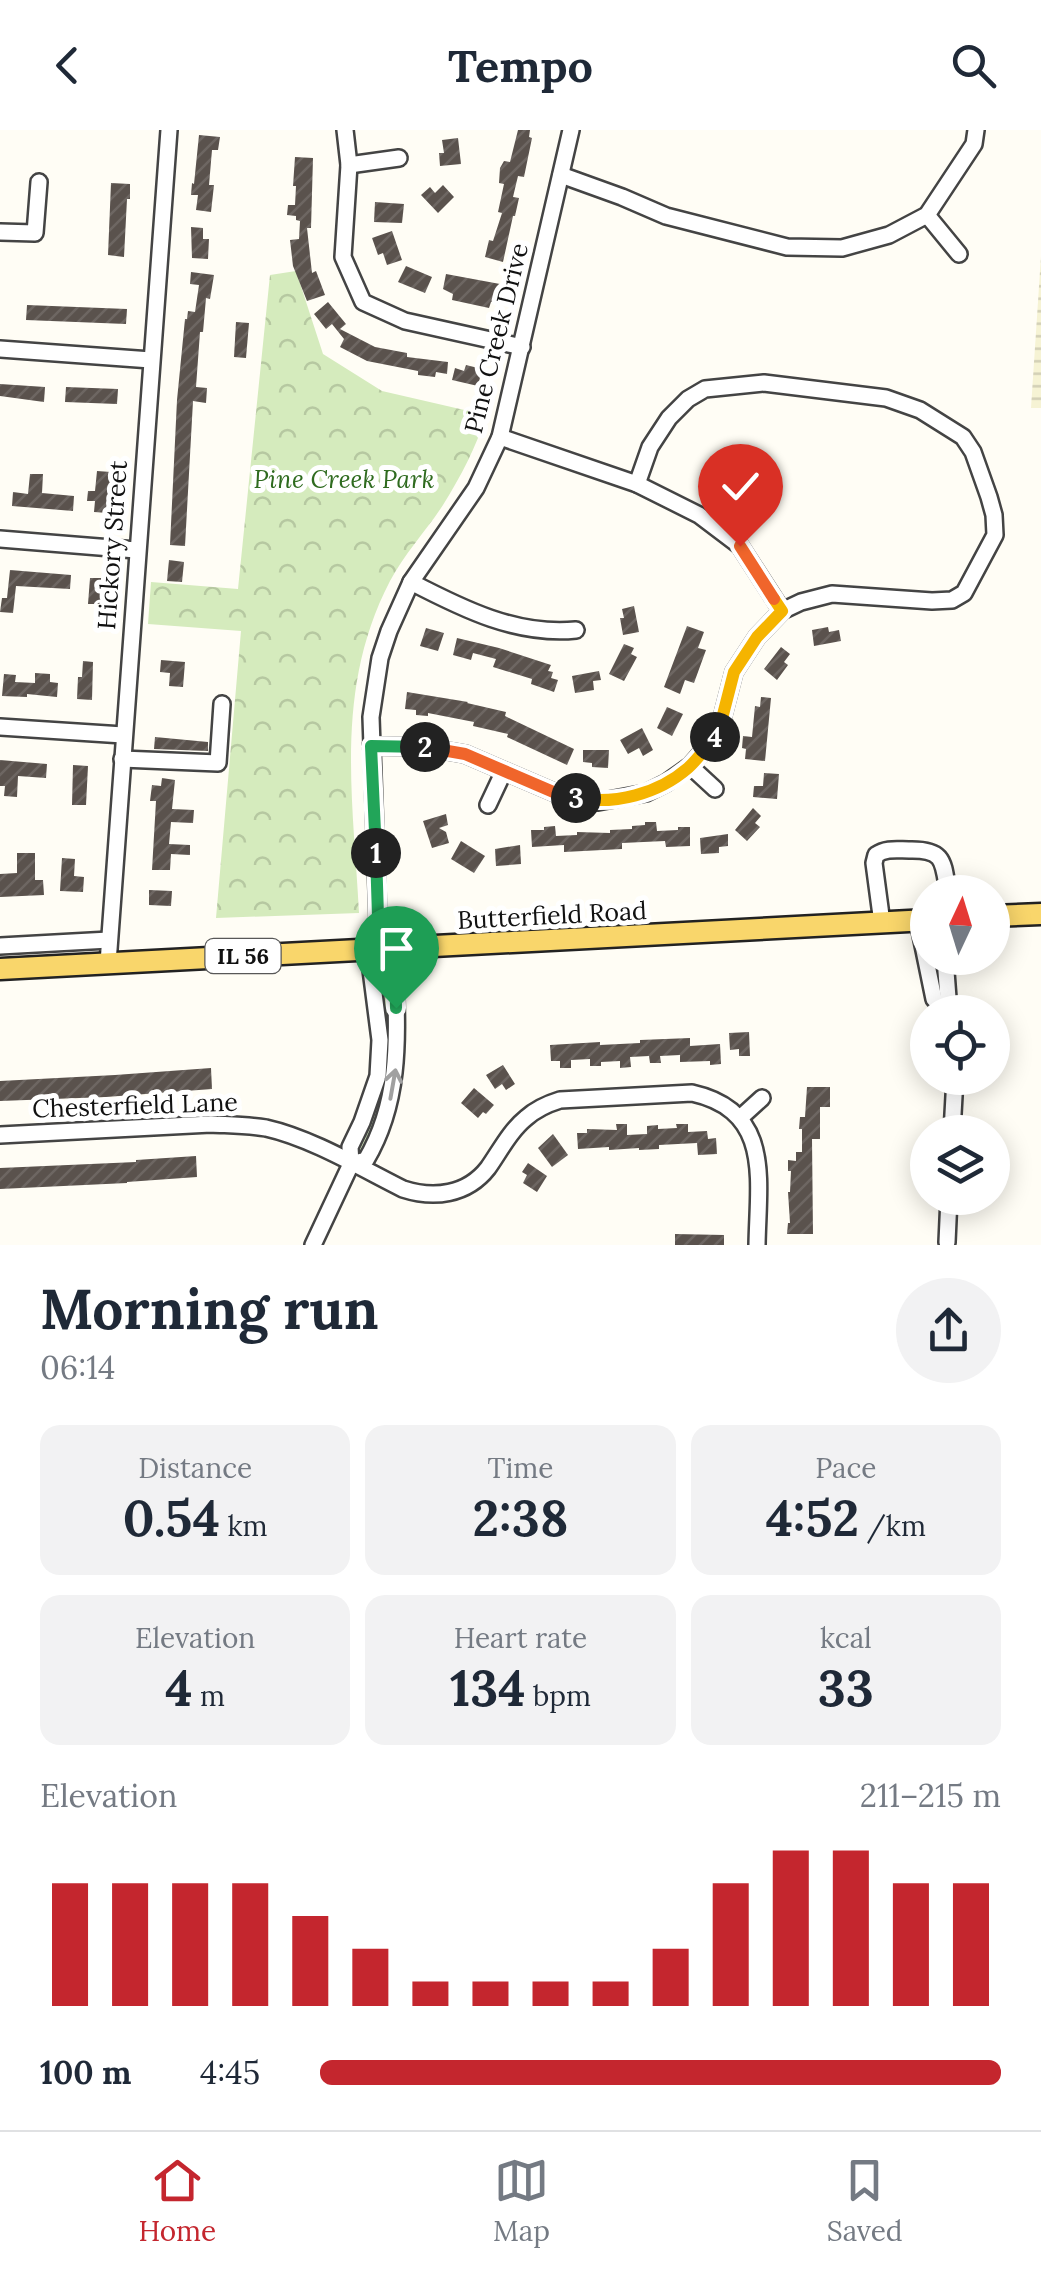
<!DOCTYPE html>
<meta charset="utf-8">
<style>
body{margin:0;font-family:Lora,serif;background:#f2f2f3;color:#1f2937;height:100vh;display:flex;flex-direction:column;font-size:38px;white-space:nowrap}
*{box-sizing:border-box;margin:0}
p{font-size:32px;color:#747a83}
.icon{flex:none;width:55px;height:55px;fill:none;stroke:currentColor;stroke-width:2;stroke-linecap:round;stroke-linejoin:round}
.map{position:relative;height:1115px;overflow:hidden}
.details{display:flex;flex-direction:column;background:#fff;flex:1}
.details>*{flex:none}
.needle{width:65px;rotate:4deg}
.fabs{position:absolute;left:910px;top:745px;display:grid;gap:20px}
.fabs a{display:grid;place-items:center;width:100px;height:100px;border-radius:50%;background:#fff;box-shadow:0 5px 25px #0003;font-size:50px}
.pin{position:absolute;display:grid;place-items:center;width:85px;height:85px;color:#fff;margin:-102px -42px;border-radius:50% 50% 50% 0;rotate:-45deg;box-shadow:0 0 10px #0007}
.pin .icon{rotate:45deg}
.km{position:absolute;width:50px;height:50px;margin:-25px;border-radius:50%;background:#222;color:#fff;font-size:28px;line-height:50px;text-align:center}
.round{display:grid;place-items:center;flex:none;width:105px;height:105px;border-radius:52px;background:#f2f2f3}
.overview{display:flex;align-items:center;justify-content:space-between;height:170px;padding:0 40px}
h1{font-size:55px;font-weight:700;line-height:75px}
.metrics{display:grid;grid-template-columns:repeat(3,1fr);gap:15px;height:170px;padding:10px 40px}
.metrics div{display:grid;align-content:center;border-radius:20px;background:#f2f2f3;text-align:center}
.metrics b{font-size:50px;font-weight:700}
.metrics small{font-size:28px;font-weight:400}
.metrics p{font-size:28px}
.chart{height:280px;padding:20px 40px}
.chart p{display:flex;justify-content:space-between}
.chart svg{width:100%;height:180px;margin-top:10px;stroke:#c4262e;stroke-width:6}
ul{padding:0 40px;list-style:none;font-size:32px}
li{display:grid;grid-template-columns:160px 120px 1fr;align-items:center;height:75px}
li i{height:25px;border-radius:12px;background:#c4262e}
header{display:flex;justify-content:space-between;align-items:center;height:130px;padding:0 40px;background:#fff;font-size:45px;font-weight:700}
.tab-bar{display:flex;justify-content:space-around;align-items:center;height:140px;border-top:2px solid #e0e1e3;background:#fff;font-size:28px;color:#747a83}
.tab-bar a{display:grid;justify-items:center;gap:5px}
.tab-bar .on{color:#c4262e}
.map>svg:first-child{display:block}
.farmland{fill:url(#farmland-rules)}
.grass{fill:url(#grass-dots)}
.park{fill:url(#park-crowns)}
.building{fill:url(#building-hatch)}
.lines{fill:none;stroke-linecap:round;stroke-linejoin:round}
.minor-casing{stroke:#444;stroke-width:20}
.major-casing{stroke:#222;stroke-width:25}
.minor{stroke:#fff;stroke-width:15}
.major{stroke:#f9d66b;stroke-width:20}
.oneway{stroke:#a0a0a0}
.split-1-casing{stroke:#fff;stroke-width:20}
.split-2-casing{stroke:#fff;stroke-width:20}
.split-3-casing{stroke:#fff;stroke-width:20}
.split-4-casing{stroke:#fff;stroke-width:20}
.split-5-casing{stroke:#fff;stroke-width:20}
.split-6-casing{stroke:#fff;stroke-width:20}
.split-1{stroke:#22a559;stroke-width:12}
.split-2{stroke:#22a559;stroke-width:12}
.split-3{stroke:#f0652b;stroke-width:12}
.split-4{stroke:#f5b400;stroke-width:12}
.split-5{stroke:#f5b400;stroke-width:12}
.split-6{stroke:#f0652b;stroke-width:12}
.labels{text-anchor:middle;stroke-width:10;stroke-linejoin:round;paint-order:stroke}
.shield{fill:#fff;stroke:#585858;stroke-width:2.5}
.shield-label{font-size:22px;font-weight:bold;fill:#111}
.street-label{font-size:25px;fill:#111;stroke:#fff}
.park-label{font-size:25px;font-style:italic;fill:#2f6b1f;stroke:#fff}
</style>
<header><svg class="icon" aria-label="back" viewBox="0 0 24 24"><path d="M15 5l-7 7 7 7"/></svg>Tempo<svg class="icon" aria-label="search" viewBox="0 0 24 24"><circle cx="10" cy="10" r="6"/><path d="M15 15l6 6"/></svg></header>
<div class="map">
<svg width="1041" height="1115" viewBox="0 0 1041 1115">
<defs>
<pattern id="farmland-rules" width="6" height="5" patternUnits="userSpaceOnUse" patternTransform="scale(2.5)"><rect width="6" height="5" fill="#f6f3d4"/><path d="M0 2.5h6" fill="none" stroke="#d2cfb5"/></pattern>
<pattern id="grass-dots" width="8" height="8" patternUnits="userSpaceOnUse" patternTransform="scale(2.5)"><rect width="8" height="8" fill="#d5ebbd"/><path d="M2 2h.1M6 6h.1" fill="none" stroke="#b6c8a1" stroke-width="1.8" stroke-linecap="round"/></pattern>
<pattern id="park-crowns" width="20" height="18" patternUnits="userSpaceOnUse" patternTransform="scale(2.5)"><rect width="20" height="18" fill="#d5ebbd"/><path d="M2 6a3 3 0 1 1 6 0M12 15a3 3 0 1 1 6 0" fill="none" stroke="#b6c8a1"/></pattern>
<pattern id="building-hatch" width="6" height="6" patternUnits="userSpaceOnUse" patternTransform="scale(2.5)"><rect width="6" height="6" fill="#5a524d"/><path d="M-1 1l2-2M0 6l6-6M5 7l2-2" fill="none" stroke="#6d6662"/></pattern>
</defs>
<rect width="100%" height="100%" fill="#fffdf5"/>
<path class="farmland" d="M1041 126V278H1031Z"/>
<path class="grass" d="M382 839 386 843 392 926 388 961 364 1026 354 1025 384 905 380 848Z"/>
<path class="park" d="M296 141 323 224 382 261 486 285C476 318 461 346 443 375 426 401 405 423 390 451 334 559 353 666 359 783L216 788 241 501 148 494 151 452 238 459 270 145Z"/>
<g class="building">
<path d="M518 0H530L529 7 532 8 524 47 518 46 513 67 519 68 515 86H513L503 132 485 127 489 110 493 111 502 83 498 82 504 54 499 53 500 38 504 31 510 32Z"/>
<path d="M199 5 220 7 218 20H212L209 55H214L211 82 196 80 198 65H191L192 53 194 54Z"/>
<path d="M458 8 461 34 440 36 439 23H444L442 10Z"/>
<path d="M295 27 313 28 311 98H307L312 143 316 141 325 165 307 171 293 136 290 110 299 109 300 91 296 90V86L287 85 288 75H295L296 56H293Z"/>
<path d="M111 53 130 54V69H127L124 127 108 125Z"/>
<path d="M443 55 454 67 438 83 421 65 430 57 435 63Z"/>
<path d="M375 72 404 74 402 93 374 92Z"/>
<path d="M191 97 203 98V109H209L208 129 192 128Z"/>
<path d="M392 101 402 130 387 135 383 123 378 125 372 108Z"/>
<path d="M406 136 432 147 425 163 398 152Z"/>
<path d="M191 142 214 145 210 169 206 168 203 202H200L196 257 207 258 206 273 193 271 185 416 170 415 177 270 185 189H187L188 181 195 182 199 155 190 154Z"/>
<path d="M446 144 500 154 498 166 495 165 494 172H491L489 178 452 170 453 164 443 159Z"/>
<path d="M328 172 346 194 340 199 375 217 407 223V227L448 232 447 244 436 242 435 247 418 245V241L367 231 340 217 344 209 332 194 326 199 314 184Z"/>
<path d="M27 175 127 179 126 194 26 190Z"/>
<path d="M236 192 249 193 246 228 234 227Z"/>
<path d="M466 235 482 239 478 256 452 250 455 238 464 241Z"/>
<path d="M0 254 45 257 44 272 0 266Z"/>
<path d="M66 257 118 259 117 274 65 272Z"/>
<path d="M97 341 111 342 108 383 94 382 95 371H87L88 361H95Z"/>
<path d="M30 344H43L42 363 74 366 73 381 12 376 13 362 28 364Z"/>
<path d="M169 430 184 432 182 452 167 451Z"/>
<path d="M10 440 71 445 70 459 16 456 13 483 0 482 2 468H7Z"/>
<path d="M90 448H104L102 474H88Z"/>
<path d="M634 476 639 502 623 505 620 488H624L622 479Z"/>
<path d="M687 496 704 502 698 518 706 520 694 553 685 550 680 564 664 557Z"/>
<path d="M828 497 829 502 839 500 841 511 814 516 812 500Z"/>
<path d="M426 498 444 503 438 521 420 516Z"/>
<path d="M457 508 499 518 551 535 548 541 553 542 551 548 558 550 554 562 531 554 532 549 493 537 496 529 473 523 471 530 453 525Z"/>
<path d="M624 514 634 518 631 524 637 527 624 551 609 544Z"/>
<path d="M781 517 790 524 784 532 788 535 777 550 764 539Z"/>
<path d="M161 530 185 532 183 557 169 556 170 543 160 542Z"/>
<path d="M83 531 93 532 92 570 77 569 78 547H82Z"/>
<path d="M599 541 601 550 593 551 594 560 575 563 572 546Z"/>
<path d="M35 543 50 544V552L58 553 57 567 27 564V567L2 566 4 544 16 545 15 552 35 553Z"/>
<path d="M407 562 468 572 467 573 506 582 505 586 574 619 567 635 507 607 508 604 473 596 474 592 428 583V586L416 585V580L405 579Z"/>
<path d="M761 567 771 568 765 631 745 629 746 619 742 618 743 606 752 607 755 576 760 577Z"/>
<path d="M667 577 683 584 672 606 657 598Z"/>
<path d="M642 598 653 620 643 626 639 618 628 624 620 610Z"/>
<path d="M155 607 208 612V621L154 619Z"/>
<path d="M583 620H609L608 638 592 637V633L583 632Z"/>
<path d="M0 630 47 634 46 648 18 646 17 667 4 666 5 656H0Z"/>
<path d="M73 635 88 636 86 675H72Z"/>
<path d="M764 643 779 644 777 669 753 667 754 656H763Z"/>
<path d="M162 648 175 650 172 679 194 680 193 693 171 692 169 714 190 715V725L171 724 170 740H152L156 671H150L152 655 161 656Z"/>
<path d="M753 678 761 686 755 693 760 697 747 711 735 700Z"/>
<path d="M446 684 448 695 439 698 446 702 449 713 432 718 423 691Z"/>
<path d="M645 692H656L657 701 678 700V697H690V716L666 717 665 711 622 713V719L564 722V715L532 717 531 700H544V697L555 696 556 706 577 705V702L610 703V700L632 699V696L645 695Z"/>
<path d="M728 704V716L719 717V723L701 724 700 708Z"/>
<path d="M461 711 485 726 474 743 451 729Z"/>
<path d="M520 715 521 734 496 736 495 719Z"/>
<path d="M17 723H35V750H43L44 765 0 767V744L17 743Z"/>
<path d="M62 728 75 729 74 746 84 747 83 762 60 761Z"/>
<path d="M149 760 172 761 171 776 149 775Z"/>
<path d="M749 902 750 926H739V919L730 920 729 903Z"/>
<path d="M690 908V916L720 914 721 934 710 935V931L680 932V925L660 926 661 933H650L649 926 630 927 631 937 620 938V931L601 932V936H590V929L571 930V938H560V931H551L550 915 600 912V915L640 913V910Z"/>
<path d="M503 935 515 954 506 960 502 954 495 959 486 945Z"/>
<path d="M211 938 212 959 106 967 0 971V951L115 945Z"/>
<path d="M807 957H830V977H820V1009H812L813 1104H787L788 1093H790L788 1062H790L791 1041H788V1030L796 1031V1022H802V999H799L800 987H805Z"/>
<path d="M474 958 494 975 486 984 483 982 478 988 461 973Z"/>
<path d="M616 994H627V1005L647 1004V996L658 995V999L677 998 676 994H688V1002L707 1001 708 1009 716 1008 717 1024 698 1025 697 1013 659 1015V1019L639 1020V1018L609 1020V1017L578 1019 577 1003H587V999L617 1000Z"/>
<path d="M553 1004 568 1025 552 1037 538 1018Z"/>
<path d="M196 1026 197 1047 127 1052V1053L0 1059V1038L136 1032V1030Z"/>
<path d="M528 1033 547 1046 537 1062 523 1053 527 1045 522 1042Z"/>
<path d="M675 1104 724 1105V1115H675Z"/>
</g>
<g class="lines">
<g class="minor-casing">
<g id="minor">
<path d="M345 0 349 35 343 127 363 172 405 191 522 217"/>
<path d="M349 35 399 28"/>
<path d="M561 45 622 67 666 86 787 117 842 118 889 105 927 85 974 14 976 0"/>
<path d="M927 85 959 124"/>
<path d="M0 102 35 103 39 52"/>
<path d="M0 219 151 230"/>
<path d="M500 307 637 354 699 385 740 416 782 481"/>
<path d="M0 409 136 420"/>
<path d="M411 452C463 479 517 506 576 500"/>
<path d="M0 597 123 605"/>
<path d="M371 616 424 617 465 624 558 664 598 672 646 663 666 653 690 636 718 604 734 542 757 507 782 481 801 472 832 464 932 471 952 470 964 463 995 405 994 385 989 367 973 322 963 307 920 280 886 268 764 253 705 259 688 269 669 288 650 317 637 354"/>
<path d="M122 629 218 633 222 574"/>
<path d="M690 636 715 659"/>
<path d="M488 675 504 641"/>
<path d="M918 791 934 869 946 882"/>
<path d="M882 793 874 733 876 725C886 718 897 720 909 720 945 719 943 732 948 762"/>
<path d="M0 816 109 810"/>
<path d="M945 828 948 868 946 882"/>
<path d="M108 833 169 0"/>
<path d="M740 988 762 968"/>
<path d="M952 1002 955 948"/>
<path d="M0 1005 211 994C230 995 248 995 266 998 311 1008 361 1038 403 1059 434 1069 467 1065 488 1038 500 1021 510 1001 526 988 536 979 547 974 560 970L692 963C773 981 758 1050 757 1115"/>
<path d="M351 1034 366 1030C402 969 397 904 395 836L379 819"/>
<path d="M947 1112 949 1068"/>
<path d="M313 1115 351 1034 350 1017 362 992 378 946 380 910 371 840 379 819 371 587 380 528 389 501 411 452 476 358 500 307 571 0"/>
</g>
</g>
<g class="major-casing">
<g id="major">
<path d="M992 786 1041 784"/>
<path d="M0 839 928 790"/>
</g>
</g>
<use href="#minor" class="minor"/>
<use href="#major" class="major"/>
</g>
<defs><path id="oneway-shaft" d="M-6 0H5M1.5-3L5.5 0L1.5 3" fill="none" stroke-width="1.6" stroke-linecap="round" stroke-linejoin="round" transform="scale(2.5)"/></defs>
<use class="oneway" href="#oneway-shaft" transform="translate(393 954) rotate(-80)"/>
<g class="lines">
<g class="split-1-casing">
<path id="split-1" d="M376 723 379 818 395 836 396 878"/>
</g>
<g class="split-2-casing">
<path id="split-2" d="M376 723 371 616 425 617"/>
</g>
<g class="split-3-casing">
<path id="split-3" d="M425 617 465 624 558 664 576 668"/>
</g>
<g class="split-4-casing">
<path id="split-4" d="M576 668C615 675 658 664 688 638 698 629 706 617 715 607"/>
</g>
<g class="split-5-casing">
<path id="split-5" d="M715 607 718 604 734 542 757 507 782 481 774 469"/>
</g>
<g class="split-6-casing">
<path id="split-6" d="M740 416 774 469"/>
</g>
<use href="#split-1" class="split-1"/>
<use href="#split-2" class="split-2"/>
<use href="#split-3" class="split-3"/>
<use href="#split-4" class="split-4"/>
<use href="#split-5" class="split-5"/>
<use href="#split-6" class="split-6"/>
</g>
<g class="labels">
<rect class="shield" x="205.5" y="809" width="75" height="34" rx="8"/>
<g class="shield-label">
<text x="243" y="834">IL 56</text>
</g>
<g class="street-label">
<text transform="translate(496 208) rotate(-76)" y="9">Pine Creek Drive</text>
<text transform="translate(112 415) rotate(-86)" y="9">Hickory Street</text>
<text transform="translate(552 785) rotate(-3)" y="9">Butterfield Road</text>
<text transform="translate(135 975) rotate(-2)" y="9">Chesterfield Lane</text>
</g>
<g class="park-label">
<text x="344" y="358">Pine Creek Park</text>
</g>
</g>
</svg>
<div class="fabs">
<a><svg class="needle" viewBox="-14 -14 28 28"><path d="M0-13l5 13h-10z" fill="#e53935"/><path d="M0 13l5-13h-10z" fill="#747a83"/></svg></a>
<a><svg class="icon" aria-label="locate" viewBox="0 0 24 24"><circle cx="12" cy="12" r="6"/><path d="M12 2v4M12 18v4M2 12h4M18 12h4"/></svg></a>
<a><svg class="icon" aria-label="layers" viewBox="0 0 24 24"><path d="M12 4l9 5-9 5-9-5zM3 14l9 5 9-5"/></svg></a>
</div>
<div class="pin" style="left:396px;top:878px;background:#1e9e55"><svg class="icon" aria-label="arrive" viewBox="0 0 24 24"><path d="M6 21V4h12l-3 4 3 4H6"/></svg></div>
<div class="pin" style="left:740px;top:416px;background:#d93025"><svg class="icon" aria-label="check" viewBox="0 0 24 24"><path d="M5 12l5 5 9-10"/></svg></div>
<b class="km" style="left:376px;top:723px">1</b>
<b class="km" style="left:425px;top:617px">2</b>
<b class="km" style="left:576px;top:668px">3</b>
<b class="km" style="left:715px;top:607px">4</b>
</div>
<section class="details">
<div class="overview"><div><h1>Morning run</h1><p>06:14</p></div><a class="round"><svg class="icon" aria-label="share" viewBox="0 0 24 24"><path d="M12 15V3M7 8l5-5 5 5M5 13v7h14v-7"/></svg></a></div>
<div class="metrics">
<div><p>Distance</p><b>0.54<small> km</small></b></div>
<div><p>Time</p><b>2:38</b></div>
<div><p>Pace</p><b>4:52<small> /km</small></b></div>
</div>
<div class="metrics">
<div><p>Elevation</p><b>4<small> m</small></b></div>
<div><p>Heart rate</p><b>134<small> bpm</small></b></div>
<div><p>kcal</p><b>33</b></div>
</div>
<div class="chart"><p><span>Elevation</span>211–215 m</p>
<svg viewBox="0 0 160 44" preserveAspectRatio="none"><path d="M5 44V14M15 44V14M25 44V14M35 44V14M45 44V22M55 44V30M65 44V38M75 44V38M85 44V38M95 44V38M105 44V30M115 44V14M125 44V6M135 44V6M145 44V14M155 44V14"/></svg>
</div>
<ul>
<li><b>100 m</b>4:45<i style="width:100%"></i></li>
</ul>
</section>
<nav class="tab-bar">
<a class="on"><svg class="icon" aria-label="home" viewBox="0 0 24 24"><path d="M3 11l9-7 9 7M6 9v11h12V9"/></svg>Home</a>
<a><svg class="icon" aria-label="map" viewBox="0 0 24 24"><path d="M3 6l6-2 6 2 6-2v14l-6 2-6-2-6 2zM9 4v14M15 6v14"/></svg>Map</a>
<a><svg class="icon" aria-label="saved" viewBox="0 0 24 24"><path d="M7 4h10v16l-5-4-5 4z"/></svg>Saved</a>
</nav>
